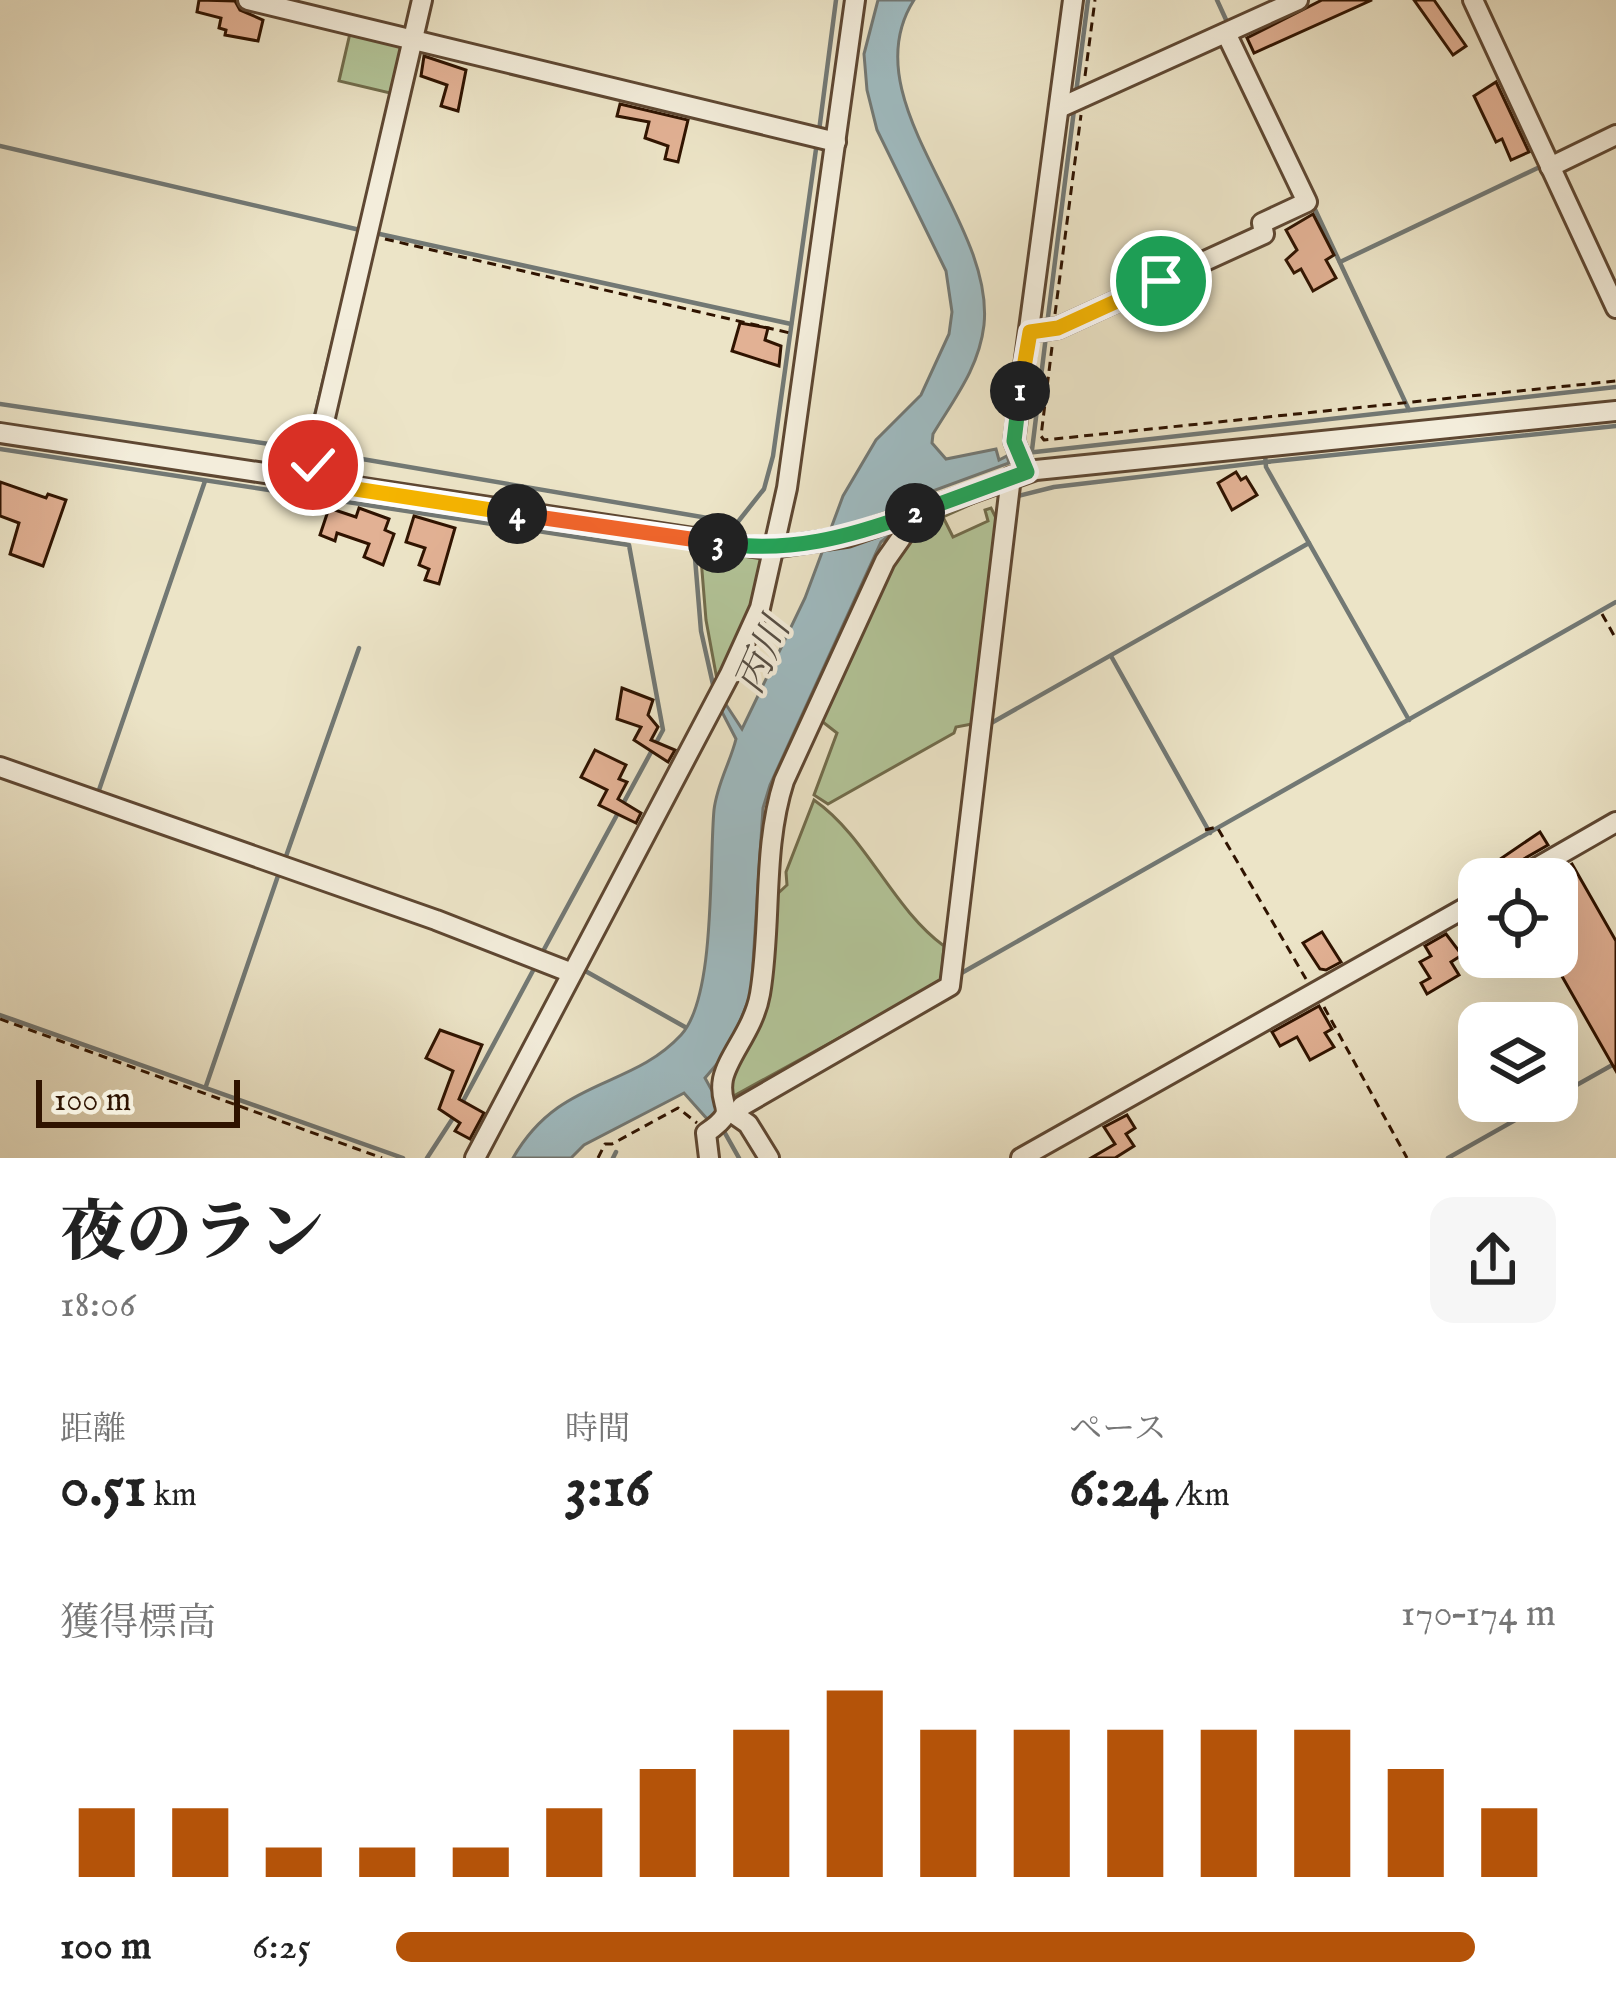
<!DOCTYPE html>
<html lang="ja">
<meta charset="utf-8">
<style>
body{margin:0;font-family:"IM FELL English","Noto Serif JP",serif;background:#f6f6f6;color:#222;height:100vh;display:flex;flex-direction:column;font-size:45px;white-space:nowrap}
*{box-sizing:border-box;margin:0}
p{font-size:39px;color:#767676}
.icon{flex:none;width:66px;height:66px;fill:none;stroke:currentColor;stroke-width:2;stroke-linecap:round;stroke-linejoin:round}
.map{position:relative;height:1158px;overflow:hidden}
.side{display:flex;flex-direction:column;background:#fff;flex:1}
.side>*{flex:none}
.fabs{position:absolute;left:1458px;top:858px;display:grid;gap:24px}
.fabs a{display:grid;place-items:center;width:120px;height:120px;border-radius:24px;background:#fff;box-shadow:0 12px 48px #0002;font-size:60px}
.scale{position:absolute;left:36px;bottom:30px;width:204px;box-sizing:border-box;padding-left:12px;border:6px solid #2f1300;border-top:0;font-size:33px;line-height:42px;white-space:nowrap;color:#2f1300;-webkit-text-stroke:9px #f3eddb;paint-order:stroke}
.pin{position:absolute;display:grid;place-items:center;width:102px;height:102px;color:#fff;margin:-51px;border:6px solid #fff;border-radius:50%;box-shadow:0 3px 12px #0007}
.km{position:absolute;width:60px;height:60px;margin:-30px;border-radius:50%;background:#222;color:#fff;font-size:33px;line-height:60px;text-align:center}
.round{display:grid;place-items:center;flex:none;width:126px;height:126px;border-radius:24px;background:#f6f6f6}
.headline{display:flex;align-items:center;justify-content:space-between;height:204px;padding:0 60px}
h1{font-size:66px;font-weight:800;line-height:90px}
.stats{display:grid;grid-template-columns:repeat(3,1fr);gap:18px;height:204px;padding:12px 60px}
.stats div{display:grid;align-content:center}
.stats b{font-size:60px;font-weight:800}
.stats small{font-size:33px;font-weight:400}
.stats p{font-size:33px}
.chart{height:336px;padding:24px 60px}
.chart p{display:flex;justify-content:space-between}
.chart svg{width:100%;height:216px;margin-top:12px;stroke:#b45309;stroke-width:6}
ul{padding:0 60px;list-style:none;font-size:39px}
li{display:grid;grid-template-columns:192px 144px 1fr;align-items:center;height:90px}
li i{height:30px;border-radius:15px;background:#b45309}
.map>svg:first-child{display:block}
.green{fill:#b3c599;stroke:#716c4c;stroke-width:3}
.water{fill:#9fbbc1;stroke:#727874;stroke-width:3}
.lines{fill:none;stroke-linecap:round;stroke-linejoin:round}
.stream{stroke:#727874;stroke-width:4.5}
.building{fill:#e2b194;stroke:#2f1300;stroke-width:3}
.minor-casing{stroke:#5e4732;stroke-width:24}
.path{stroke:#2f1300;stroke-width:3;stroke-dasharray:9 6;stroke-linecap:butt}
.minor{stroke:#f3eddb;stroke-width:18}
.split-1-casing{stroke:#fff;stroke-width:24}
.split-2-casing{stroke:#fff;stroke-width:24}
.split-3-casing{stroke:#fff;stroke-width:24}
.split-4-casing{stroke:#fff;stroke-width:24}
.split-5-casing{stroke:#fff;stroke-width:24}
.split-1{stroke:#f5b400;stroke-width:15}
.split-2{stroke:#22a559;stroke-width:15}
.split-3{stroke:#22a559;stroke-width:15}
.split-4{stroke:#f0652b;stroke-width:15}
.split-5{stroke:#f5b400;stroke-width:15}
.labels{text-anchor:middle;stroke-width:9;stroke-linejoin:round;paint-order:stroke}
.water-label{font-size:39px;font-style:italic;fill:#564e44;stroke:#f3eddb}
</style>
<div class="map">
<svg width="1616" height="1158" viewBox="0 0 1616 1158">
<rect width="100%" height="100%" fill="#ece4c7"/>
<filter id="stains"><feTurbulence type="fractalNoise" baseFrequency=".00167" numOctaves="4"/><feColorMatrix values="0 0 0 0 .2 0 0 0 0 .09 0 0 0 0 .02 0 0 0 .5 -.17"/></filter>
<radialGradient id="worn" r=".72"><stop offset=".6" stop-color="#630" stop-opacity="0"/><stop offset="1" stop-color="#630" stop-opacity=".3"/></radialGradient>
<g class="green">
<path d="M351 29 403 41 390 93 339 81Z"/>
<path d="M1005 489 943 517 953 537 988 521 985 510 991 508 997 520 972 724 956 727 954 733 828 804 814 795 837 733 819 719C841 670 888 539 933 515 955 503 982 497 1005 489Z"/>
<path d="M700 546 763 558 746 631 718 685 706 620Z"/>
<path d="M814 800C867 837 892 908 944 946L941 982 730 1098 731 1072 740 1059 773 898 787 885 786 872Z"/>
</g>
<path class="water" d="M878 0H914C850 100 995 218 984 325 979 368 954 399 933 434L932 443 946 459 996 449 999 460 1007 456 1009 463 908 500 906 522 881 542 770 785 763 808 751 994 728 1051 705 1078 722 1109 709 1121 684 1093 584 1145 571 1158H513C559 1077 630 1090 681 1035 716 997 709 863 714 810 717 784 730 763 736 739L721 710 725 703 742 729 805 598 843 496 876 440 921 395 949 334 952 312 946 271 877 130 867 90 864 54Z"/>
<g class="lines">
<g class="stream">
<path d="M1217 0 1228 24"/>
<path d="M1076 93 1088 0"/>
<path d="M819 131 836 0"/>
<path d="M0 146 360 230"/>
<path d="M1312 203 1409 410"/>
<path d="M375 233 791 324"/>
<path d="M1340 262 1546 164"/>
<path d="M1047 325 1074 110"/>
<path d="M0 404 310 450"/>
<path d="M0 449 629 545 663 730 541 955"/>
<path d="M307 449 341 309"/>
<path d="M1032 450 1046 336"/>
<path d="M321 452 737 523 764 489 773 456 817 142"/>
<path d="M1026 453 1616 387"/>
<path d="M1265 454 1266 467 1409 720"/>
<path d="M1014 497 1054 487 1266 462 1616 426"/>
<path d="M694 546 701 631 714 689"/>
<path d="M1111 656 1210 833"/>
<path d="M986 726 1309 543"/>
<path d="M98 793 205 481"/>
<path d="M284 862 359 648"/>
<path d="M1501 879 1512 873"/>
<path d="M580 968 685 1027"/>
<path d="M958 975 1616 602"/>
<path d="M0 1015 403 1158"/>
<path d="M206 1086 280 870"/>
<path d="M1557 1096 1616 1063"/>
<path d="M462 1103 536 965"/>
<path d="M721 1126 739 1158"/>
<path d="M427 1158 453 1118"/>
<path d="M613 1158 616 1152"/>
<path d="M1448 1158 1549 1101"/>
</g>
</g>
<g class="building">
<path d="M199 0 235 1 240 10 263 20 258 41 225 35 226 30 219 28 221 18 197 12Z"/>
<path d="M1322 0H1372L1254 53 1247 38Z"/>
<path d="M1414 0H1434L1466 46 1453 55Z"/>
<path d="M424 56 466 70 458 111 441 106 447 85 421 76Z"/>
<path d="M1496 82 1529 152 1511 160 1502 139 1496 142 1474 96Z"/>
<path d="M620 104 688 120 678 162 665 159 668 146 645 138 649 122 617 116Z"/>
<path d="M1313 214 1334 255 1326 260 1336 278 1313 291 1301 269 1294 273 1286 260 1297 250 1286 230Z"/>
<path d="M740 323 768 328 765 340 781 346 779 366 732 351Z"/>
<path d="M1236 472 1241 480 1246 477 1257 495 1232 510 1218 483Z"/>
<path d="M0 482 46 498 48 494 66 500 43 566 10 554 19 523 0 516Z"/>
<path d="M329 508 356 517 359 508 389 519 385 530 394 534 383 565 364 557 369 544 337 533 335 541 320 535Z"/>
<path d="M414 516 455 528 439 584 425 580 429 569 419 565 425 548 406 542Z"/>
<path d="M622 688 653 700 648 715 658 727 651 740 675 750 668 762 634 740 641 727 617 719Z"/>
<path d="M595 750 626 765 619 779 627 782 618 799 641 813 636 823 599 805 607 790 581 777Z"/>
<path d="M1540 832 1548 845 1508 868 1501 879 1493 864Z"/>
<path d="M1572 864 1616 941V1071L1551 957H1557V873Z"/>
<path d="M1322 932 1341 962 1326 970 1320 969 1303 943Z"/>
<path d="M1446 934 1462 955 1451 962 1459 975 1427 994 1421 983 1430 978 1420 962 1431 956 1425 946Z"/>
<path d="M1319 1006 1332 1029 1325 1033 1334 1047 1310 1060 1297 1037 1280 1046 1272 1032Z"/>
<path d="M440 1030 482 1045 459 1099 484 1113 470 1139 455 1131 460 1123 439 1109 453 1071 426 1058Z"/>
<path d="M1127 1115 1135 1128 1126 1134 1134 1146 1115 1158H1091L1115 1144 1104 1127Z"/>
</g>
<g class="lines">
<g class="minor-casing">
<g id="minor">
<path d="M248 0 836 142"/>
<path d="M1473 0 1616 308"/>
<path d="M1059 108 1298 0"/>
<path d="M1550 167 1616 135"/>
<path d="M1030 332 1058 328 1264 234 1262 223 1307 202 1226 33"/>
<path d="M0 433 766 549 847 537 1036 470 1616 411"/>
<path d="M1027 472 1014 441 1073 0"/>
<path d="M310 482 422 0"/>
<path d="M0 767 436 920 572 973"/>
<path d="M1517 879 1616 822"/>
<path d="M728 1110 748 1124 769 1158"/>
<path d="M736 1115 742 1106 950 986 1011 477"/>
<path d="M475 1158 730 674 760 608 787 488 855 0"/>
<path d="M709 1158 706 1133C742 1108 717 1110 723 1079 728 1055 754 1029 760 994 772 924 762 849 784 781L885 561 920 511"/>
<path d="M1021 1158 1479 900"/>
</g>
</g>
<g class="path">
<path d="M1085 76 1095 0"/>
<path d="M385 239 790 333"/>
<path d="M1055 314 1081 115"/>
<path d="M1052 347 1041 436 1044 440 1616 381"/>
<path d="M1602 614 1616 639"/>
<path d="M1205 830 1217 827 1306 979"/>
<path d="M1324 1007 1407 1158"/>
<path d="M0 1019 382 1158"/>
<path d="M598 1158 605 1144H612L678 1108 697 1123"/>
</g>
<use href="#minor" class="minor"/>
</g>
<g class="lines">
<g class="split-1-casing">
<path id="split-1" d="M1020 391 1030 332 1058 328 1161 281"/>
</g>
<g class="split-2-casing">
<path id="split-2" d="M915 513 1027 472 1014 441 1020 391"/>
</g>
<g class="split-3-casing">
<path id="split-3" d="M718 543C788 554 850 537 915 513"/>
</g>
<g class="split-4-casing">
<path id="split-4" d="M517 514 718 543"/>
</g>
<g class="split-5-casing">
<path id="split-5" d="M313 465 310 482 517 514"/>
</g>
<use href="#split-1" class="split-1"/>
<use href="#split-2" class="split-2"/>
<use href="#split-3" class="split-3"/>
<use href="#split-4" class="split-4"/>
<use href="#split-5" class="split-5"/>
</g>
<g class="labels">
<g class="water-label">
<text transform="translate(761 655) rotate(-66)" y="14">丙川</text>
</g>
</g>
<rect width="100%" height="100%" filter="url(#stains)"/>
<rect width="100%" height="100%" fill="url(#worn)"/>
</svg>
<div class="fabs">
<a><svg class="icon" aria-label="locate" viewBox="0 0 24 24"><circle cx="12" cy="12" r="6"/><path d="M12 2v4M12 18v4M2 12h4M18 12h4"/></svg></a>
<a><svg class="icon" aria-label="layers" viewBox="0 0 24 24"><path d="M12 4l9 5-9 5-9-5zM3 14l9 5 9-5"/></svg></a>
</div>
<div class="scale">100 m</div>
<div class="pin" style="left:1161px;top:281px;background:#1e9e55"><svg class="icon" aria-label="arrive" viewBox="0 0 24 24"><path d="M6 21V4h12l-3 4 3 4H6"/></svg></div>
<div class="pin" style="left:313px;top:465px;background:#d93025"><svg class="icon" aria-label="check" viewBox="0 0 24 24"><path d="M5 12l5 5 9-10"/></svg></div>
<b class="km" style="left:1020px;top:391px">1</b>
<b class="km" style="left:915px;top:513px">2</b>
<b class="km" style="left:718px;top:543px">3</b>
<b class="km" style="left:517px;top:514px">4</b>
</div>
<section class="side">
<div class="headline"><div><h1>夜のラン</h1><p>18:06</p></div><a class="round"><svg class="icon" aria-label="share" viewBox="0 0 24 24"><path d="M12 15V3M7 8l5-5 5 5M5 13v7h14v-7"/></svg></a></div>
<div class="stats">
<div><p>距離</p><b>0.51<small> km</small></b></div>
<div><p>時間</p><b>3:16</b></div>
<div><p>ペース</p><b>6:24<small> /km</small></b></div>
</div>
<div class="chart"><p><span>獲得標高</span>170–174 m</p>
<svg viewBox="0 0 160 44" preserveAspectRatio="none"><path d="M5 44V30M15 44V30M25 44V38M35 44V38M45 44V38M55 44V30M65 44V22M75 44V14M85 44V6M95 44V14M105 44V14M115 44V14M125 44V14M135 44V14M145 44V22M155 44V30"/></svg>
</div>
<ul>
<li><b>100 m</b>6:25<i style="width:93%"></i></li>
</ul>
</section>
